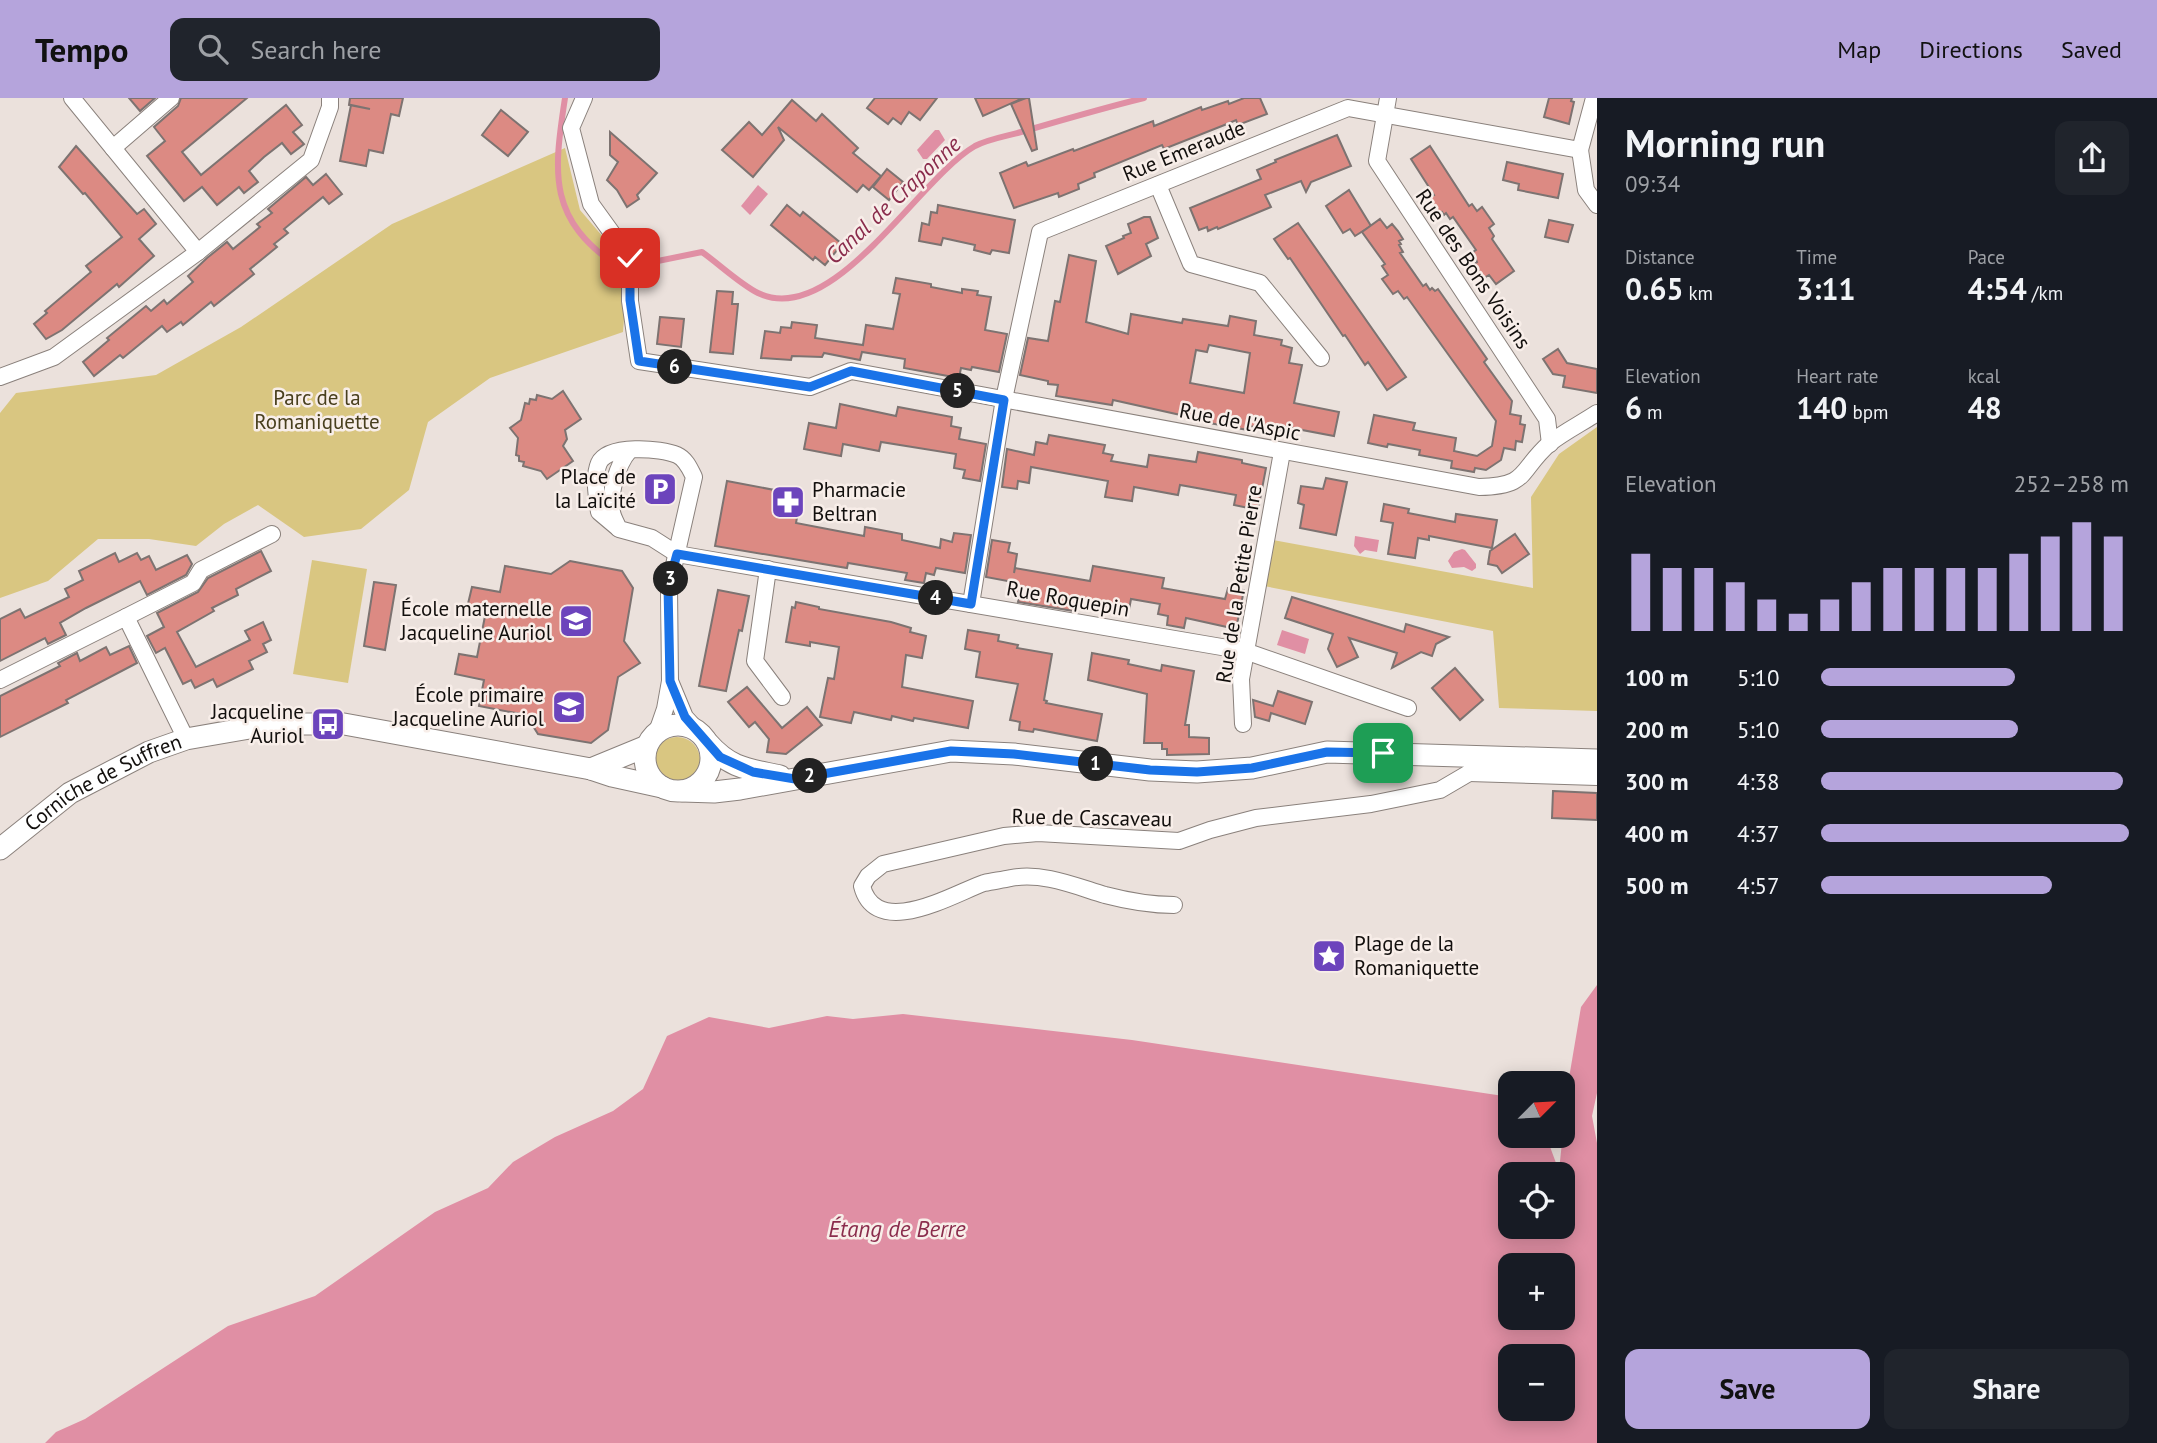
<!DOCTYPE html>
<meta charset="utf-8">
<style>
body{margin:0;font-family:"PT Sans",sans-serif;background:#20242c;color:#f1f3f6;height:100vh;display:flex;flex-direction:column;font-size:26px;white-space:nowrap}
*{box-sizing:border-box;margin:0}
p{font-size:23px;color:#9ea1a6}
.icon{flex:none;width:38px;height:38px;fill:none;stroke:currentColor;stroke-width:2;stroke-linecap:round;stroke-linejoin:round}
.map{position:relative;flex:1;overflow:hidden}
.sheet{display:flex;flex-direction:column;background:#171b24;width:560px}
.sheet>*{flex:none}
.needle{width:46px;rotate:66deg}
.buttons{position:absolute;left:1498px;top:973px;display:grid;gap:14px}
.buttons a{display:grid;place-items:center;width:77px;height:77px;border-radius:14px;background:#171b24;box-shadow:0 4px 18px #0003;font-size:35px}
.pin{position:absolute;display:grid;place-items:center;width:60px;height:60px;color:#fff;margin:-30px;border-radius:14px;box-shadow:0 4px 10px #0006}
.km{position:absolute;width:35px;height:35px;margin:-18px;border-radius:50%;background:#222;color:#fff;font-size:19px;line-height:35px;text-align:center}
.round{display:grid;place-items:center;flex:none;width:74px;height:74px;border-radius:14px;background:#20242c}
.overview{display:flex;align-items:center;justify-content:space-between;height:119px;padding:0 28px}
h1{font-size:38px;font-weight:600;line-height:52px}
.stats{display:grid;grid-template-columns:repeat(3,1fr);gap:10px;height:119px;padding:7px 28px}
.stats div{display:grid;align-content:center}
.stats b{font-size:30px;font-weight:600}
.stats small{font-size:19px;font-weight:400}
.stats p{font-size:19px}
.chart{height:196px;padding:14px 28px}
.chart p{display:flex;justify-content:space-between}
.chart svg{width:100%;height:126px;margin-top:7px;stroke:#b5a4dc;stroke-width:6}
.action{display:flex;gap:14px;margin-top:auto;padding:14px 28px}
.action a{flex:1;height:80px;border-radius:14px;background:#b5a4dc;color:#111;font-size:28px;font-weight:600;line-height:80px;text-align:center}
.action a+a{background:#20242c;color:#f1f3f6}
ul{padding:0 28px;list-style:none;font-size:23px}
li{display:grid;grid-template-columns:112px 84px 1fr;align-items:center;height:52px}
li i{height:18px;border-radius:9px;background:#b5a4dc}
header{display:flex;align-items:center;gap:42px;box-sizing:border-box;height:98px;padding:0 35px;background:#b5a4dc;color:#111}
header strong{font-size:33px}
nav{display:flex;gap:38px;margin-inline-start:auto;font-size:24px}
.search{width:490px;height:63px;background:#20242c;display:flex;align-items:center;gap:18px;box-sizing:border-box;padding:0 24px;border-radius:14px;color:#9ea1a6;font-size:26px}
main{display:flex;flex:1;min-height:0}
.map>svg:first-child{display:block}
.green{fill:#d9c681}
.water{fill:#e08fa4;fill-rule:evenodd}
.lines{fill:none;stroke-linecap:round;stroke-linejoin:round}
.stream{stroke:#e08fa4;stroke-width:6}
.building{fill:#dc8a83;stroke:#7d7371;stroke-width:2;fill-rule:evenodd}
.street-casing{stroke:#8a817c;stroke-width:18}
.secondary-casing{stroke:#8a817c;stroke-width:23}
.street{stroke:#fff;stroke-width:16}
.secondary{stroke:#fff;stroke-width:21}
.route-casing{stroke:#fff;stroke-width:14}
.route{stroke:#1a73e8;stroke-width:9}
.labels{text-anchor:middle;stroke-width:5;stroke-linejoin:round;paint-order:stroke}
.street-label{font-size:21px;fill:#120f0d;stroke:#f8eee9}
.park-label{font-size:21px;fill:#483f1d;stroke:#f8eee9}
.poi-label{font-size:21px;fill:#120f0d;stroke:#f8eee9;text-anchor:end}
.water-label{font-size:23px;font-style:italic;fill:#8a2c4c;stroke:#f8eee9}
</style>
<header>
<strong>Tempo</strong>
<div class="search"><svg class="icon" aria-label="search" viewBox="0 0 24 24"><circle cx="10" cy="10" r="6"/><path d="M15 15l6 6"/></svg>Search here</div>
<nav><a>Map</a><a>Directions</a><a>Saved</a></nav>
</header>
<main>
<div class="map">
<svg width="1597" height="1345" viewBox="0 0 1597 1345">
<rect width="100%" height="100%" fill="#ebe1dc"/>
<g class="green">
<path d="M565 50 580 112 628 168 623 234 490 280 428 324 409 392 361 431 304 439 258 407 224 426 196 448 149 441H98L48 483 0 500V315L16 295 156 277 241 229 392 126Z"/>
<path d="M1597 329V613L1499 610 1493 533 1264 488 1273 442 1533 490 1531 399 1559 356Z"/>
<path d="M312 462 367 471 348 585 293 576Z"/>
<circle cx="677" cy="662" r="23"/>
</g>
<g class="water">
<path d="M935 32H939L945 42 927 61H923L917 52Z"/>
<path d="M758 87 768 96 750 117 741 108Z"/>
<path d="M1355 438 1379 442 1377 454 1365 452 1360 456 1354 448Z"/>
<path d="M1462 451 1465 452 1476 466V470L1472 473 1464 469 1452 470 1448 463 1454 454Z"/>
<path d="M1282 532 1309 541 1305 556 1277 547Z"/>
<path d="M1597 887V995L1592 1018 1597 1045V1345H45L56 1334 85 1321 228 1228 315 1198 435 1114 488 1090 513 1064 555 1039 613 1013 643 991 667 938 709 919 769 930 827 918 853 921 903 916 1132 942 1510 999V1038H1546L1559 1073 1568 986 1581 909ZM1510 1076H1563V1129H1510ZM1563 1167V1220H1510V1167ZM1563 1258V1311H1510V1258Z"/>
</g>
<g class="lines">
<g class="stream">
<path d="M565 0C553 78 548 122 620 170"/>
<path d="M638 167 702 154C719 166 740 186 758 195 833 231 918 81 975 48 988 41 1007 38 1021 34 1062 22 1103 10 1144 0"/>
</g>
</g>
<g class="building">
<path d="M129 0H155L140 13Z"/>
<path d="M181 0H247L182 54 201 77 286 7 302 27 293 34 304 46 291 56 282 45 264 59 249 73 258 84 244 95 239 89 217 107 202 89 184 103 147 58 165 43 154 29 178 8Z"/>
<path d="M350 0H403L399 18 391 16 383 55 369 52 366 68 340 63 351 7 370 11 349 7Z"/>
<path d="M875 0H937L920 22 909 14 901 26 893 20 888 26 867 10Z"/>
<path d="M975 0H1023L983 18Z"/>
<path d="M1026 0H1029L1037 51 1032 53 1011 6Z"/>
<path d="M1244 0H1260L1267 16 1238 27 1236 22 1227 26 1164 51 1162 47 1094 75 1095 79 1078 86 1079 91 1059 99 1058 95 1014 110 1000 75 1026 64 1028 68 1073 51 1074 53 1153 23 1154 28 1201 9 1202 12 1228 3 1229 6Z"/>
<path d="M1549 0H1572L1571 3 1574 4 1569 26 1544 19Z"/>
<path d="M792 2 816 23 822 16 858 50 853 55 881 78 869 92 863 87 857 94 778 29 784 42 753 79 722 52 749 24 762 37Z"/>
<path d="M501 12 528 34 508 58 482 37Z"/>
<path d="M610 34 657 75 637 97 639 101 627 109 617 92 607 82 618 64 610 57Z"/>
<path d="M1337 37 1351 68 1311 84 1306 94 1301 83 1265 97 1271 109 1218 131 1217 129 1208 133 1207 129 1199 132 1190 110 1261 81 1257 72 1276 64 1275 62Z"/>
<path d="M76 48 137 116 144 111 156 126 139 141 154 158 119 189 117 186 62 232 46 241 34 226 47 215 45 213 91 174 86 168 122 139 85 95 83 96 59 69Z"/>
<path d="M1430 48 1469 108 1472 106 1477 113 1482 109 1494 126 1489 130 1494 138 1492 141 1514 173 1496 186 1489 177 1484 180 1474 166 1477 164 1473 154 1476 152 1453 119 1450 121 1446 115 1444 117 1442 114 1439 116 1428 100 1434 97 1411 61Z"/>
<path d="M1507 64 1563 76 1558 100 1518 92 1519 86 1503 82Z"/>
<path d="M887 71 903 84 889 102 873 89Z"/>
<path d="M326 76 342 96 329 106 323 99 284 131 288 135 274 146 277 149 250 171 254 176 214 208 211 204 183 227 181 224 167 234 162 228 123 260 120 257 94 278 83 264 109 242 107 240 146 208 151 213 164 202 167 206 193 184 188 178 207 160 227 144 233 151 260 129 257 126 272 115 268 111 306 79 313 87Z"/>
<path d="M1349 92 1371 128 1355 138 1350 131 1343 135 1326 108Z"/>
<path d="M787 107 800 118 803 114 842 146 825 167 815 159 813 162 771 127Z"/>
<path d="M938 107 1015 122 1009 155 992 152 990 156 974 152 975 147 943 140 941 147 919 143 922 125 929 127 931 114 937 115Z"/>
<path d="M1144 119H1150L1158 140 1146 146 1151 158 1118 176 1106 148 1124 140 1123 138 1131 135 1128 126Z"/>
<path d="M1380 121 1387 130 1392 126 1398 133 1403 141 1399 143 1401 146 1399 147 1403 154 1400 155 1423 188 1426 186 1430 192 1432 190 1435 193 1438 191 1487 261 1484 264 1512 303 1510 316 1521 318 1520 326 1525 327 1522 344 1516 343 1515 352 1504 350 1501 362 1486 372 1475 370 1474 374 1451 370 1452 363 1419 357 1420 352 1388 346 1387 349 1368 345 1374 317 1415 325 1413 332 1456 340 1454 353 1477 358 1492 348 1496 323 1407 199 1404 201 1398 193 1393 196 1382 181 1388 177 1382 168 1385 166 1362 134Z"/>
<path d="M1549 122 1573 127 1568 144 1545 139Z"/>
<path d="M1298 125 1406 279 1387 292 1368 264 1365 267 1345 237 1343 238 1290 160 1288 161 1274 141Z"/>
<path d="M1069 157 1096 163 1086 224 1128 236 1131 216 1182 225 1183 221 1228 228 1230 218 1256 223 1254 237 1282 242 1281 247 1292 250 1289 265 1302 267 1294 305 1339 314 1334 338 1286 329 1285 333 1249 328 1248 332 1193 322 1194 320 1113 302 1112 307 1056 298 1058 287 1048 286V283L1020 277 1028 240 1048 243 1055 203 1060 204ZM1209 247 1250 255 1244 295 1190 285 1196 252 1207 254Z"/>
<path d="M896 180 931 186V189L962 195V191L978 193 977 197 991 199 985 232 1007 236 999 274 972 269 971 272 961 270 959 280 904 270 905 261 862 254 860 262 824 255 822 259 792 258 791 262 761 260 765 233 780 235 781 229 791 230 792 224 817 227 815 240 863 247 866 227 893 231 900 196 893 195Z"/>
<path d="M717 193 733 194 732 206H738L733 256 710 254Z"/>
<path d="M660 219 684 221 681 249 657 246Z"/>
<path d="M1558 251 1567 265 1597 271V295L1563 289 1565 278 1553 276 1543 261Z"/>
<path d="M563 293 581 321 565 332 567 341 563 348 573 363 547 381 541 373 523 368 524 364 519 363V358L516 357 518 340 510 330 521 322 525 305 529 306 530 301 536 302 537 297 552 301Z"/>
<path d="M840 306 896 318 898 309 952 319 951 328 961 330 959 341 986 346 980 383 963 380 965 372 954 370 956 356 881 344 879 353 843 346 841 358 804 351 809 325 836 330Z"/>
<path d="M1049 337 1105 347 1103 355 1113 357 1111 363 1147 369 1149 357 1196 364 1198 354 1242 362V365L1266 370 1258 412 1234 407 1236 397 1180 387 1178 397 1134 389 1132 403 1105 399 1108 383 1031 369 1029 385 1018 383 1017 391 1002 389 1007 351 1034 357 1036 344 1047 346Z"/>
<path d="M1326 380 1347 384 1336 437 1300 430 1304 407 1298 405 1301 388 1323 391Z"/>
<path d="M727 383 801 397 796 425 864 438 865 429 902 436V442L940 450 941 441 952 444 954 435 971 437 965 475 936 470 934 477 926 475 924 485 905 482 907 475 848 465 847 470 715 448Z"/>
<path d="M1384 406 1409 411 1408 415 1455 424 1456 416 1497 422 1492 450 1429 438V442L1418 440 1415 460 1388 456 1393 425 1381 423Z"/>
<path d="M1515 436 1529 456 1502 475 1497 468 1488 466 1490 453Z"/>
<path d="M992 442 1010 445 1008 454 1017 456 1014 475 1015 470 1090 483 1093 468 1164 480 1162 490 1225 501 1228 490 1244 492 1236 531 1186 520 1184 530 1167 527 1168 518 1158 516 1160 506 1131 501 1129 512 1086 504 1085 508 1075 506 1074 513 1018 504 1020 497 1010 496 1013 484 986 479Z"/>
<path d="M261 453 271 473 236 491 238 497 212 510 214 513 177 534 196 569 250 542 245 533 263 524 271 542 263 546 267 554 249 563 253 571 217 589 213 581 195 590 191 582 183 586 165 550 156 555 147 538 164 529 157 515 198 494 208 480Z"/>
<path d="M115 455 119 464 137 455 141 462 149 458 156 472 187 457 192 466 186 477 147 497 140 483 86 510 60 525 66 537 48 546 45 540 0 563V521L20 511 25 520 69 499 65 491 83 482 79 473Z"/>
<path d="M570 463 622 473 633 490 624 543 640 565 618 579 608 632 591 645 538 636 526 617 479 608 484 582 455 576 459 556 477 559 486 513 467 510 472 489 500 494 505 468 551 476Z"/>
<path d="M374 484 396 487 385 552 364 548Z"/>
<path d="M718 492 749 498 742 533 739 532 726 593 699 588Z"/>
<path d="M1292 499 1404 534 1406 526 1449 539 1436 546 1432 558 1421 554 1392 570 1397 555 1349 540 1358 559 1337 569 1328 551 1333 536 1285 520Z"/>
<path d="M796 504 819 509V511L891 524 911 530 910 534 926 538 922 560 906 557 902 589 973 603 968 630 914 620 913 623 892 618 891 622 854 614 851 625 820 619 828 580 834 581 839 549 810 544V548L786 544 792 509 795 510Z"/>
<path d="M968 532 999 537 998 543 1018 547 1017 550 1052 556 1044 602 1047 603 1046 605 1102 616 1097 643 1034 631 1033 634 1019 632 1020 624 1010 622 1018 586 976 579 980 554 965 551Z"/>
<path d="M129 548 137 565 135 566 66 602 68 605 0 639V598L60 568 58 565 77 555 80 563 106 549 110 557Z"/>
<path d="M1092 555 1129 562 1128 566 1161 573 1162 567 1194 573 1185 627H1189V639L1209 640V656L1167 657V651H1162V645H1144L1147 596 1088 582Z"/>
<path d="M1455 570 1483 602 1460 622 1432 590Z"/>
<path d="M747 589 782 630 807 609 822 627 786 656 767 654 769 641 755 624 749 629 728 604Z"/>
<path d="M1278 593 1312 604 1305 626 1271 615 1269 623 1255 619 1253 602 1273 608Z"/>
<path d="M1553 693 1597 695V722L1552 720Z"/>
</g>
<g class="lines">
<g class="street-casing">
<g id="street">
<path d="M72 0 198 154"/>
<path d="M584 0 571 30 591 106 630 160V203L639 263 810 289 851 273 1479 389C1530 388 1518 373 1550 345 1564 334 1582 325 1597 315"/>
<path d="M1388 0 1377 63 1547 321 1550 346"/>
<path d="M113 50 171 0"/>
<path d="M1580 52 1586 92 1597 107"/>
<path d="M1158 87 1191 166 1260 185 1321 260"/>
<path d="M0 279 54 259 198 154 311 62 330 9V0"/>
<path d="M629 353C617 367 609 396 612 414 613 420 617 426 619 431L652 440 677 456 1245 553 1408 610"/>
<path d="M618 430 599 414C597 400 593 379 599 365 608 346 661 350 677 357 686 361 690 371 694 379L669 489 670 583 665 611 657 634"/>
<path d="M768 471 755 563 782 599"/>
<path d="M971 506 1004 301 1040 134 1348 10 1580 52 1594 0"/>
<path d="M126 519 193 485 201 472 272 436"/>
<path d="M0 582 126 519 186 641"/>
<path d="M670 583 685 619 697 632"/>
<path d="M1243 626 1241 581 1282 354"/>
<path d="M1469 675 1597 679"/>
<path d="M1174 807C1150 807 1128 803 1105 797 1075 788 1043 774 1011 780 1002 782 993 783 984 785 955 795 876 843 862 788L868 778 883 766 1004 738 1038 735 1179 743 1210 732 1256 720 1371 706 1440 692 1469 675 1480 658"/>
</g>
</g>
<g class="secondary-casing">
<g id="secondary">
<circle cx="678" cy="660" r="33"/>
<path d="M708 645C731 671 748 671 780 678"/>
<path d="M591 671 647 648"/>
<path d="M682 693 714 694 740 691 951 653 1014 656 1150 672 1197 674 1252 670 1327 654 1597 662"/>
<path id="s1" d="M0 751 70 695 149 654 186 641 272 626H344L591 671 612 678 662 689"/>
</g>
</g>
<use href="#street" class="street"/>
<use href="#secondary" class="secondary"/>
</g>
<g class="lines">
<g class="route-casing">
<path id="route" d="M630 160V202L639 263 810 289 851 273 1004 302 971 506 677 456 668 489 670 583 685 619 720 659 753 674 795 681 951 653 1014 656 1150 672 1197 674 1252 670 1327 654 1383 655"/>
</g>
<use href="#route" class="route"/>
</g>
<defs>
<g id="parking-square" transform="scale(1.75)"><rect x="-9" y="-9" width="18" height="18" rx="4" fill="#6c44bc" stroke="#f8eee9"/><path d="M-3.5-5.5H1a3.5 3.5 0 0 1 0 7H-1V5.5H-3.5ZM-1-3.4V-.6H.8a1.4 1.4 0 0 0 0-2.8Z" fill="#fff"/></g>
<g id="pharmacy-square" transform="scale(1.75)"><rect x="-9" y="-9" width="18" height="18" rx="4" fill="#6c44bc" stroke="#f8eee9"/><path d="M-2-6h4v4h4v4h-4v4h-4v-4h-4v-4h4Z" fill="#fff"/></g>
<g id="school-square" transform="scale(1.75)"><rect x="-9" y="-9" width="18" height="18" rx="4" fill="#6c44bc" stroke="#f8eee9"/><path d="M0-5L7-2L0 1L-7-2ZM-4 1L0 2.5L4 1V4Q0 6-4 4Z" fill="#fff"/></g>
<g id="bus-square" transform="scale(1.75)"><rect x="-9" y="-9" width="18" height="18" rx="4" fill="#6c44bc" stroke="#f8eee9"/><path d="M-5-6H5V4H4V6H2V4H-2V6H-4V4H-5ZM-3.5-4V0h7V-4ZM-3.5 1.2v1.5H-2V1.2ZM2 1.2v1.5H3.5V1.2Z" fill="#fff"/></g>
<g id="sight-square" transform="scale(1.75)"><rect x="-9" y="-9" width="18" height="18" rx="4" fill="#6c44bc" stroke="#f8eee9"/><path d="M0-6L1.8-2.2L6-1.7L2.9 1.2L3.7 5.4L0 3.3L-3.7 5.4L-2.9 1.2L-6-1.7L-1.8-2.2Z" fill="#fff"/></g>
</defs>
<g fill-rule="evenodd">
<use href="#parking-square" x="660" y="391"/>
<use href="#pharmacy-square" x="788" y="404"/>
<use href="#school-square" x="576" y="523"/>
<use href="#school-square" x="569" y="609"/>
<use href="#bus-square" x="328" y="626"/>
<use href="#sight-square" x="1329" y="858"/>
</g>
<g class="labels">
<g class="street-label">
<text transform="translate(1184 53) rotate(-22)" y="7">Rue Emeraude</text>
<text transform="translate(1473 171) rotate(56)" y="7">Rue des Bons Voisins</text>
<text transform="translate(1240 324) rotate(11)" y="7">Rue de l'Aspic</text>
<text transform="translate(1239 486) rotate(-81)" y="7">Rue de la Petite Pierre</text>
<text transform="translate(1068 501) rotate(10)" y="7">Rue Roquepin</text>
<text dy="7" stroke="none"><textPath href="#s1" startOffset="124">Corniche de Suffren</textPath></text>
<text transform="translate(1092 720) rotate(1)" y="7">Rue de Cascaveau</text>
</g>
<g class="park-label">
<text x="317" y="307">Parc de la<tspan x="317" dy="24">Romaniquette</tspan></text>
</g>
<g class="poi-label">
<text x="636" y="386">Place de<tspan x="636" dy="24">la Laïcité</tspan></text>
<text x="812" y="399" text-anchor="start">Pharmacie<tspan x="812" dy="24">Beltran</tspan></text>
<text x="552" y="518">École maternelle<tspan x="552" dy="24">Jacqueline Auriol</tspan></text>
<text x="544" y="604">École primaire<tspan x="544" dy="24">Jacqueline Auriol</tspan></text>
<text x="304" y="621">Jacqueline<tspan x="304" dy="24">Auriol</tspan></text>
<text x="1354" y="853" text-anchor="start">Plage de la<tspan x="1354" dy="24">Romaniquette</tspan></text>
</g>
<g class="water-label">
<text transform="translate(893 102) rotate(-43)" y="8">Canal de Craponne</text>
<text x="897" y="1139">Étang de Berre</text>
</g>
</g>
</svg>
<div class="buttons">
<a><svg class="needle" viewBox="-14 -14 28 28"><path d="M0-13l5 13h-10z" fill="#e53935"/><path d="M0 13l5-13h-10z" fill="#9ea1a6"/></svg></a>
<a><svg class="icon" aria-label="locate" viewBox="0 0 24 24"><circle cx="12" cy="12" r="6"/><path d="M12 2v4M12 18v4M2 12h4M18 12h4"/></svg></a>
<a>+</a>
<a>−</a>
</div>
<div class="pin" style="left:1383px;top:655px;background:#1e9e55"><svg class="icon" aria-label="arrive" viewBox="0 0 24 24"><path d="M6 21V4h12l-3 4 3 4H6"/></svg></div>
<div class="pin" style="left:630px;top:160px;background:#d93025"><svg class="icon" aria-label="check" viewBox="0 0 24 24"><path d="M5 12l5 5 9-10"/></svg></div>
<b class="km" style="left:1096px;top:666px">1</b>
<b class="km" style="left:810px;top:678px">2</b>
<b class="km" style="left:671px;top:481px">3</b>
<b class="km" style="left:936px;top:500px">4</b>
<b class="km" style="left:958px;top:293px">5</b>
<b class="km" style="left:675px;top:269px">6</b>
</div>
<section class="sheet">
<div class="overview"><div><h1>Morning run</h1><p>09:34</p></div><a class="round"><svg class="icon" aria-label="share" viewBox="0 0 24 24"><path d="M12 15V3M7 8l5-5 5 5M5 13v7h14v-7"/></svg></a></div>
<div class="stats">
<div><p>Distance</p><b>0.65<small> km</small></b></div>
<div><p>Time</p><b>3:11</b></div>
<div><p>Pace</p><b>4:54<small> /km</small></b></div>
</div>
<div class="stats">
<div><p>Elevation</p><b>6<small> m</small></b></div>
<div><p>Heart rate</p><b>140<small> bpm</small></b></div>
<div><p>kcal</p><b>48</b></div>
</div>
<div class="chart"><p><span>Elevation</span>252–258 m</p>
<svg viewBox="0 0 160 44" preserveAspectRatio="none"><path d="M5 44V17M15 44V22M25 44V22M35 44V27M45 44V33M55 44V38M65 44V33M75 44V27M85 44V22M95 44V22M105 44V22M115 44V22M125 44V17M135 44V11M145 44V6M155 44V11"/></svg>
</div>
<ul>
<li><b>100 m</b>5:10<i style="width:63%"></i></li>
<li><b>200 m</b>5:10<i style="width:64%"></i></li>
<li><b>300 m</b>4:38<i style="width:98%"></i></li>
<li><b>400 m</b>4:37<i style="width:100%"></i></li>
<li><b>500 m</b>4:57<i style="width:75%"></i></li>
</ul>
<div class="action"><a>Save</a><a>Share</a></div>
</section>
</main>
